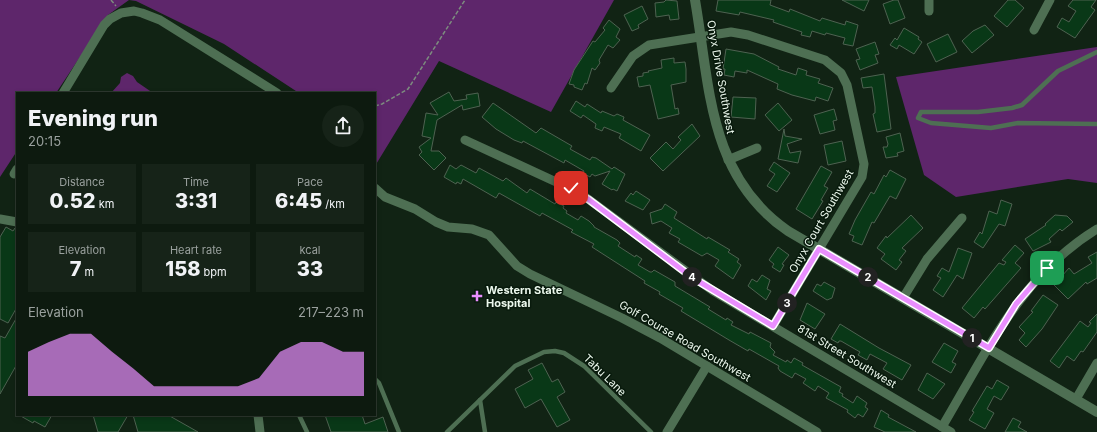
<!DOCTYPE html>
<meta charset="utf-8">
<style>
body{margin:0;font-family:Inter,sans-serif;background:#162318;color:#f1f3f6;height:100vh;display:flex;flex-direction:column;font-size:15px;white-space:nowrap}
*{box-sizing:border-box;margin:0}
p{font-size:13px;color:#9aa19e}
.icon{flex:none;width:22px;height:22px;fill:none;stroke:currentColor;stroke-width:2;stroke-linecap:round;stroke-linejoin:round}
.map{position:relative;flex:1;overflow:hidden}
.side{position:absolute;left:16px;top:92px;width:360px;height:324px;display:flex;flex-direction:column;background:#0d1a0f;border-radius:0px;box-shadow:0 2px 6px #0003,0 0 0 1px #2d382f}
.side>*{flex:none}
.pin{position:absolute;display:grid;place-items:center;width:34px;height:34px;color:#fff;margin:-17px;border-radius:8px;box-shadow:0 2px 6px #0006}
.km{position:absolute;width:20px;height:20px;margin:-10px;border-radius:50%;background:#222;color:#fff;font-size:11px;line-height:20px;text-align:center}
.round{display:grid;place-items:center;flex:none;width:42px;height:42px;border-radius:21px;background:#162318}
.summary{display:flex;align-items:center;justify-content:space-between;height:68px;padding:0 12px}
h1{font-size:22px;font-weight:800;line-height:30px}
.stats{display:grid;grid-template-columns:repeat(3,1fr);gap:6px;height:68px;padding:4px 12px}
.stats div{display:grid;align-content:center;border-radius:0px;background:#162318;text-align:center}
.stats b{font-size:20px;font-weight:800}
.stats small{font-size:11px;font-weight:400}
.stats p{font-size:11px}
.chart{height:112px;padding:8px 12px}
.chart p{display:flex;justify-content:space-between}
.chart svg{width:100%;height:72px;margin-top:4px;fill:#e98efe;opacity:.7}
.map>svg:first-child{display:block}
.green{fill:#5e266b}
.building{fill:#093817;stroke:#4e6251}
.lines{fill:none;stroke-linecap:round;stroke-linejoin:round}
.path{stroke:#7d8c7f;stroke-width:1.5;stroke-dasharray:4 2;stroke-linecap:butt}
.service{stroke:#4e6f53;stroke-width:4.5}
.minor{stroke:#4e6f53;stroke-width:9}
.tertiary{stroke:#4e6f53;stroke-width:10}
.route-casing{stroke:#fff;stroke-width:8}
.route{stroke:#e98efe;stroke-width:5}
.poi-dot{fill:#e98efe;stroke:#081a0c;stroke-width:1.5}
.labels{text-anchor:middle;stroke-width:3;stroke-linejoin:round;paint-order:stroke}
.street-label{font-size:11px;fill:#ecf8ed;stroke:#081a0c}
.poi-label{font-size:11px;font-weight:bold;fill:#ecf8ed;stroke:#081a0c;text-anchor:start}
</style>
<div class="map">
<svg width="1097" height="432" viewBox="0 0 1097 432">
<rect width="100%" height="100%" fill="#112314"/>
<g class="green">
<path d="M0 0H614L551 112 439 61 375 166V93H299L224 44 136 1 129 0 108 15 56 93H17V151L0 177Z"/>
<path d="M1097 47V183L1068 179 956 197 924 175 896 77Z"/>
<path d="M127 73 133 76 137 82 153 93H111L120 83 121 77Z"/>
</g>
<g class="building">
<path d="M666 0 677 1 679 19 670 20 669 15 656 17 655 3 664 2Z"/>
<path d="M718 0H771L770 5 789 12 790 9 820 21 822 18 845 25 846 21 858 25 853 46 843 44 845 38 826 33 825 35 812 31 810 37 801 35 802 32 773 22 774 20 740 12 739 15 716 11Z"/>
<path d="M842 0H869L864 11Z"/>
<path d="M894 0H898L905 18 890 24 883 4Z"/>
<path d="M1008 0H1015L1024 8 1007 27 994 16Z"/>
<path d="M1073 0H1096L1091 7 1095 10 1075 38 1057 27 1062 18 1069 22 1076 11 1068 6Z"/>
<path d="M642 6 648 19 638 25 639 28 632 31 624 15Z"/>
<path d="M609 20 620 29 616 37 620 40 613 48 608 45 599 60 600 63 595 70 592 68 587 84 585 83 582 90 574 87V85L569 84 574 70 593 41 595 42 605 30 603 28Z"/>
<path d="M985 25 994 35 972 53 962 41 973 31Z"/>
<path d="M904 28 919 37 918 39 922 42 914 54 899 45 897 49 890 45 895 38 897 40Z"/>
<path d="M948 34 957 52 936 62 927 44Z"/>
<path d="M875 42 879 54 875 55 878 63 860 70 856 60 860 59 856 49Z"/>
<path d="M726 49 754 54 779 67 778 69 796 75 798 68 807 71 806 75 820 79 818 83 833 88 828 101 816 97 815 101 792 95 777 89 778 84 747 70V73L735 71 734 77 724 75 725 69H723Z"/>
<path d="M674 58V63L685 62 686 69V82L671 85 675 109 678 108 679 114 658 119 650 85 639 87 637 77 643 76V73L649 72 648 71 662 68 661 60Z"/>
<path d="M884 74 891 129 877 132 873 114 875 113V107L872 87 863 88 861 78Z"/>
<path d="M449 92 454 101 467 99 466 95 478 93 480 106 463 110 462 105 437 120 431 151H439L446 158 434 170 419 155 422 152 419 147 431 138 422 136 426 113 438 115 430 103Z"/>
<path d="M733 97 756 98 755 119 731 117Z"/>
<path d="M576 101 585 107 587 104 601 113 602 111 614 116 617 114 624 117 623 120 650 135 641 151 619 138 621 134 604 127 602 131 595 128 596 124 583 115 581 118 570 111Z"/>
<path d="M493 103 536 133 541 128 572 146 570 149 590 160 592 157 596 158 612 169 614 167 625 174 617 191 613 189 612 190 602 184 610 171 595 176 592 174 590 177 583 173 584 171 565 160 564 163 523 141 522 143 514 140 496 129 482 117Z"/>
<path d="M778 103 792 120 779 131 765 115Z"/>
<path d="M834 109 837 120 833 121 835 130 820 134 814 115Z"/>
<path d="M692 124 700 136 663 171 650 158 666 142 673 149 681 140 678 137Z"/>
<path d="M784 129 785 136 802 139 787 144 790 153 801 151 798 163 778 159Z"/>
<path d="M900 133 904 151 897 153 898 156 886 158 883 147H887L888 144 886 137Z"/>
<path d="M842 141 846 161 828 165 824 145Z"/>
<path d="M774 162 790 173 777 192 767 186 775 174 769 170Z"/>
<path d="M450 165 456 169 461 165 476 173 479 168 503 181 506 178 527 193 530 189 555 204 556 202 564 206 563 208 567 211 566 213 578 220 581 216 589 221 594 226V227L617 240 620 243 618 246 635 257 636 255 642 259 638 265 650 272H652L654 270 675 282V286L710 307 708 309 726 320 727 318 733 322 731 325 749 334 750 332 771 343 770 347 775 352 773 355 786 362 787 360 791 363 794 358 803 363 802 365 841 387 839 392 843 394 842 396 853 403 857 396 867 403 865 407 868 409 863 417 858 414 855 418 847 412 848 410 826 398 829 393 818 386 815 391 803 383 806 379 795 373 792 378 780 371 778 368 779 366 749 349 748 351 729 340 681 311 683 308 659 294 660 292 644 283 645 281 592 247 594 244 571 232 573 230 542 213 540 216 499 193 496 198 463 179 461 184 457 182 456 184 444 177Z"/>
<path d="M821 166 832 172 824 186 828 188 821 200 823 201 812 219 796 209Z"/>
<path d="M890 170 906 179 896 199 890 196 874 223 872 222 862 245 852 241 854 236 849 234 855 220 871 192 874 194 884 175 886 177Z"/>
<path d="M636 191 650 200 643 210 625 201 631 193 633 195Z"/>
<path d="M1001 200 1012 204 1005 226 999 224 983 248 974 242 980 232 982 234 989 211 997 214Z"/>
<path d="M665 204 677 212 674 218 707 239 708 237 730 250 728 252 739 259 737 262 741 265 733 279 715 266 719 260 707 253 702 256 678 242 680 239 669 233 672 228 661 221 652 224 650 213 662 209Z"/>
<path d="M911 215 923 228 902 248 906 251 899 260 902 262 896 270 881 259 885 254 877 248 886 236 887 238Z"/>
<path d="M1055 215 1067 216 1073 222 1062 231 1060 229 1049 239 1051 242 1033 251 1025 239 1046 225 1045 224Z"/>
<path d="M6 227 13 231 15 228H17V307L8 323 0 319V237Z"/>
<path d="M1015 245 1024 253 1015 263 1021 268 985 309 983 307 974 318 962 308 999 263 1004 265 1006 262 1002 260Z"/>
<path d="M778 247 789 255 782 264 784 265 780 272 772 267 774 264 769 260Z"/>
<path d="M958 248 972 253 963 279 957 275 943 297 933 290 941 278 937 276 942 268 949 272Z"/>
<path d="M1097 252V278L1087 284 1086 282 1068 299 1054 285 1069 268 1074 274 1092 263 1088 257Z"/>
<path d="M762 275 770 280 767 289 771 291 766 300 748 286 752 279 757 282Z"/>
<path d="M824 282 835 288 832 298 827 300 813 291 817 284 821 286Z"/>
<path d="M1043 295 1058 305 1042 329 1026 347 1019 340 1025 333 1019 327 1033 312 1031 311Z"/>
<path d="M807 303 825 314 815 329 800 320Z"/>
<path d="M1097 314V332L1083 352 1081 351 1074 361 1067 356 1059 368 1050 361 1080 321 1088 327 1091 323 1089 322Z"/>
<path d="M17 317V364L0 394V336L5 338Z"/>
<path d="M840 324 879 348 911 365 902 380 883 369 887 363 870 354 867 360 858 355 860 352 841 341H839L838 343 831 339Z"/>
<path d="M944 343 958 351 952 362 956 364 951 373 932 362Z"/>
<path d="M542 363 552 382 558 379 565 392 557 397 570 420 557 427 541 399 525 408 515 389 533 379 528 370Z"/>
<path d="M927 373 945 384 933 399 918 390Z"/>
<path d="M997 380 1009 387 1001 400 994 396 987 409 994 413 985 429 969 420 974 412 972 411 987 386 992 389Z"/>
<path d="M881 410 889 415 888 417 916 432H885L874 427Z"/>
<path d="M19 415H52L45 427 34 421 33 423Z"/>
<path d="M93 415H128L118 432H98Z"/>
<path d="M133 415H168L198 432H138Z"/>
<path d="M325 415H362L365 424 383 417 388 432H331Z"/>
<path d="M1013 418 1021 422 1018 427 1027 432H1005Z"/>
</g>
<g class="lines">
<g class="path">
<path d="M111 0 116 6"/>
<path d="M375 106 382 104 408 89 465 0"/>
</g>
<g class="service">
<path d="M1097 52 1058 71 1022 105 1012 108 978 112H921L918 118 931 123 991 128 1018 123 1097 124"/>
<path d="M375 379 379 383 399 432"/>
<path d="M480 400 485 432"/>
<path d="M299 415 307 432"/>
<path d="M447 432 515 366 544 352 555 351 564 353 584 366 651 432"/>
</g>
<g class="minor">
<path d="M929 0V11"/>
<path d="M1034 30 1050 0"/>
<path d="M611 88 633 56 649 45 731 32 748 35 825 60 841 73 847 85 864 164 862 177 773 326"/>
<path d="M63 93 104 25 110 19 121 13 134 11 142 13 160 20 277 93"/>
<path d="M465 140 580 193 713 291 951 432"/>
<path d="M728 160 757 148"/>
<path d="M14 174 17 169"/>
<path d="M375 188 385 197 415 209 436 222 448 227 472 229 489 235 517 266 530 274 622 318 660 338 817 432"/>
<path d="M0 219 17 222"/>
<path d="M903 298 927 259 962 218"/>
<path d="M1076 399 1097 363"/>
<path d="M258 415 260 432"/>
<path d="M942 427C986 353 1021 275 1097 229"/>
<path d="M667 432 707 366"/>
</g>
<path class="tertiary" d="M695 0C710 86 708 176 788 231L1097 412"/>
</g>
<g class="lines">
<g class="route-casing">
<path id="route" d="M571 188 588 199 693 278 773 326 819 249 989 348 1016 304 1047 268"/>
</g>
<use href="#route" class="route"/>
</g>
<path class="poi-dot" d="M475 290h4v4h4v4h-4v4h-4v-4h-4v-4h4z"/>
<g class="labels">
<g class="street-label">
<text transform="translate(721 77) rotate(80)" y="4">Onyx Drive Southwest</text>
<text transform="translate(821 221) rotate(-60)" y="4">Onyx Court Southwest</text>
<text transform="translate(685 341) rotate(30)" y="4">Golf Course Road Southwest</text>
<text transform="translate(847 356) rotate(31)" y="4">81st Street Southwest</text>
<text transform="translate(605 375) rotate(44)" y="4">Tabu Lane</text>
</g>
<g class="poi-label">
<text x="486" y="294">Western State<tspan x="486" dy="13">Hospital</tspan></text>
</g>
</g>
</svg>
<div class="pin" style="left:1047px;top:268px;background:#1e9e55"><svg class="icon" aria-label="arrive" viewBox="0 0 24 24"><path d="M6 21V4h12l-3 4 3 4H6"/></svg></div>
<div class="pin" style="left:571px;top:188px;background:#d93025"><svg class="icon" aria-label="check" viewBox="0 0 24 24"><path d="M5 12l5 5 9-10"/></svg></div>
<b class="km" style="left:972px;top:338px">1</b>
<b class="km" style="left:868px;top:277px">2</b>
<b class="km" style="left:787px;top:303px">3</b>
<b class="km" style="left:692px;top:277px">4</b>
<section class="side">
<div class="summary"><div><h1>Evening run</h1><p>20:15</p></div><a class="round"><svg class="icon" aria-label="share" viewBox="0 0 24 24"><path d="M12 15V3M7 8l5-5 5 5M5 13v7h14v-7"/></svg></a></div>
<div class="stats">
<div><p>Distance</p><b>0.52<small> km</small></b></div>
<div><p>Time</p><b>3:31</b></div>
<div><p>Pace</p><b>6:45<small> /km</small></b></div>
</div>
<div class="stats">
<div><p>Elevation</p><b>7<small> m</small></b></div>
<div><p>Heart rate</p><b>158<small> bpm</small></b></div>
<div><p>kcal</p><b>33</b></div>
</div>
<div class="chart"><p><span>Elevation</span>217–223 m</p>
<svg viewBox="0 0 160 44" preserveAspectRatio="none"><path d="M0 44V17L10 11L20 6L30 6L40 17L50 27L60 38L70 38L80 38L90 38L100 38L110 33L120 17L130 11L140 11L150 17L160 17V44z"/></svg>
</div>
</section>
</div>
